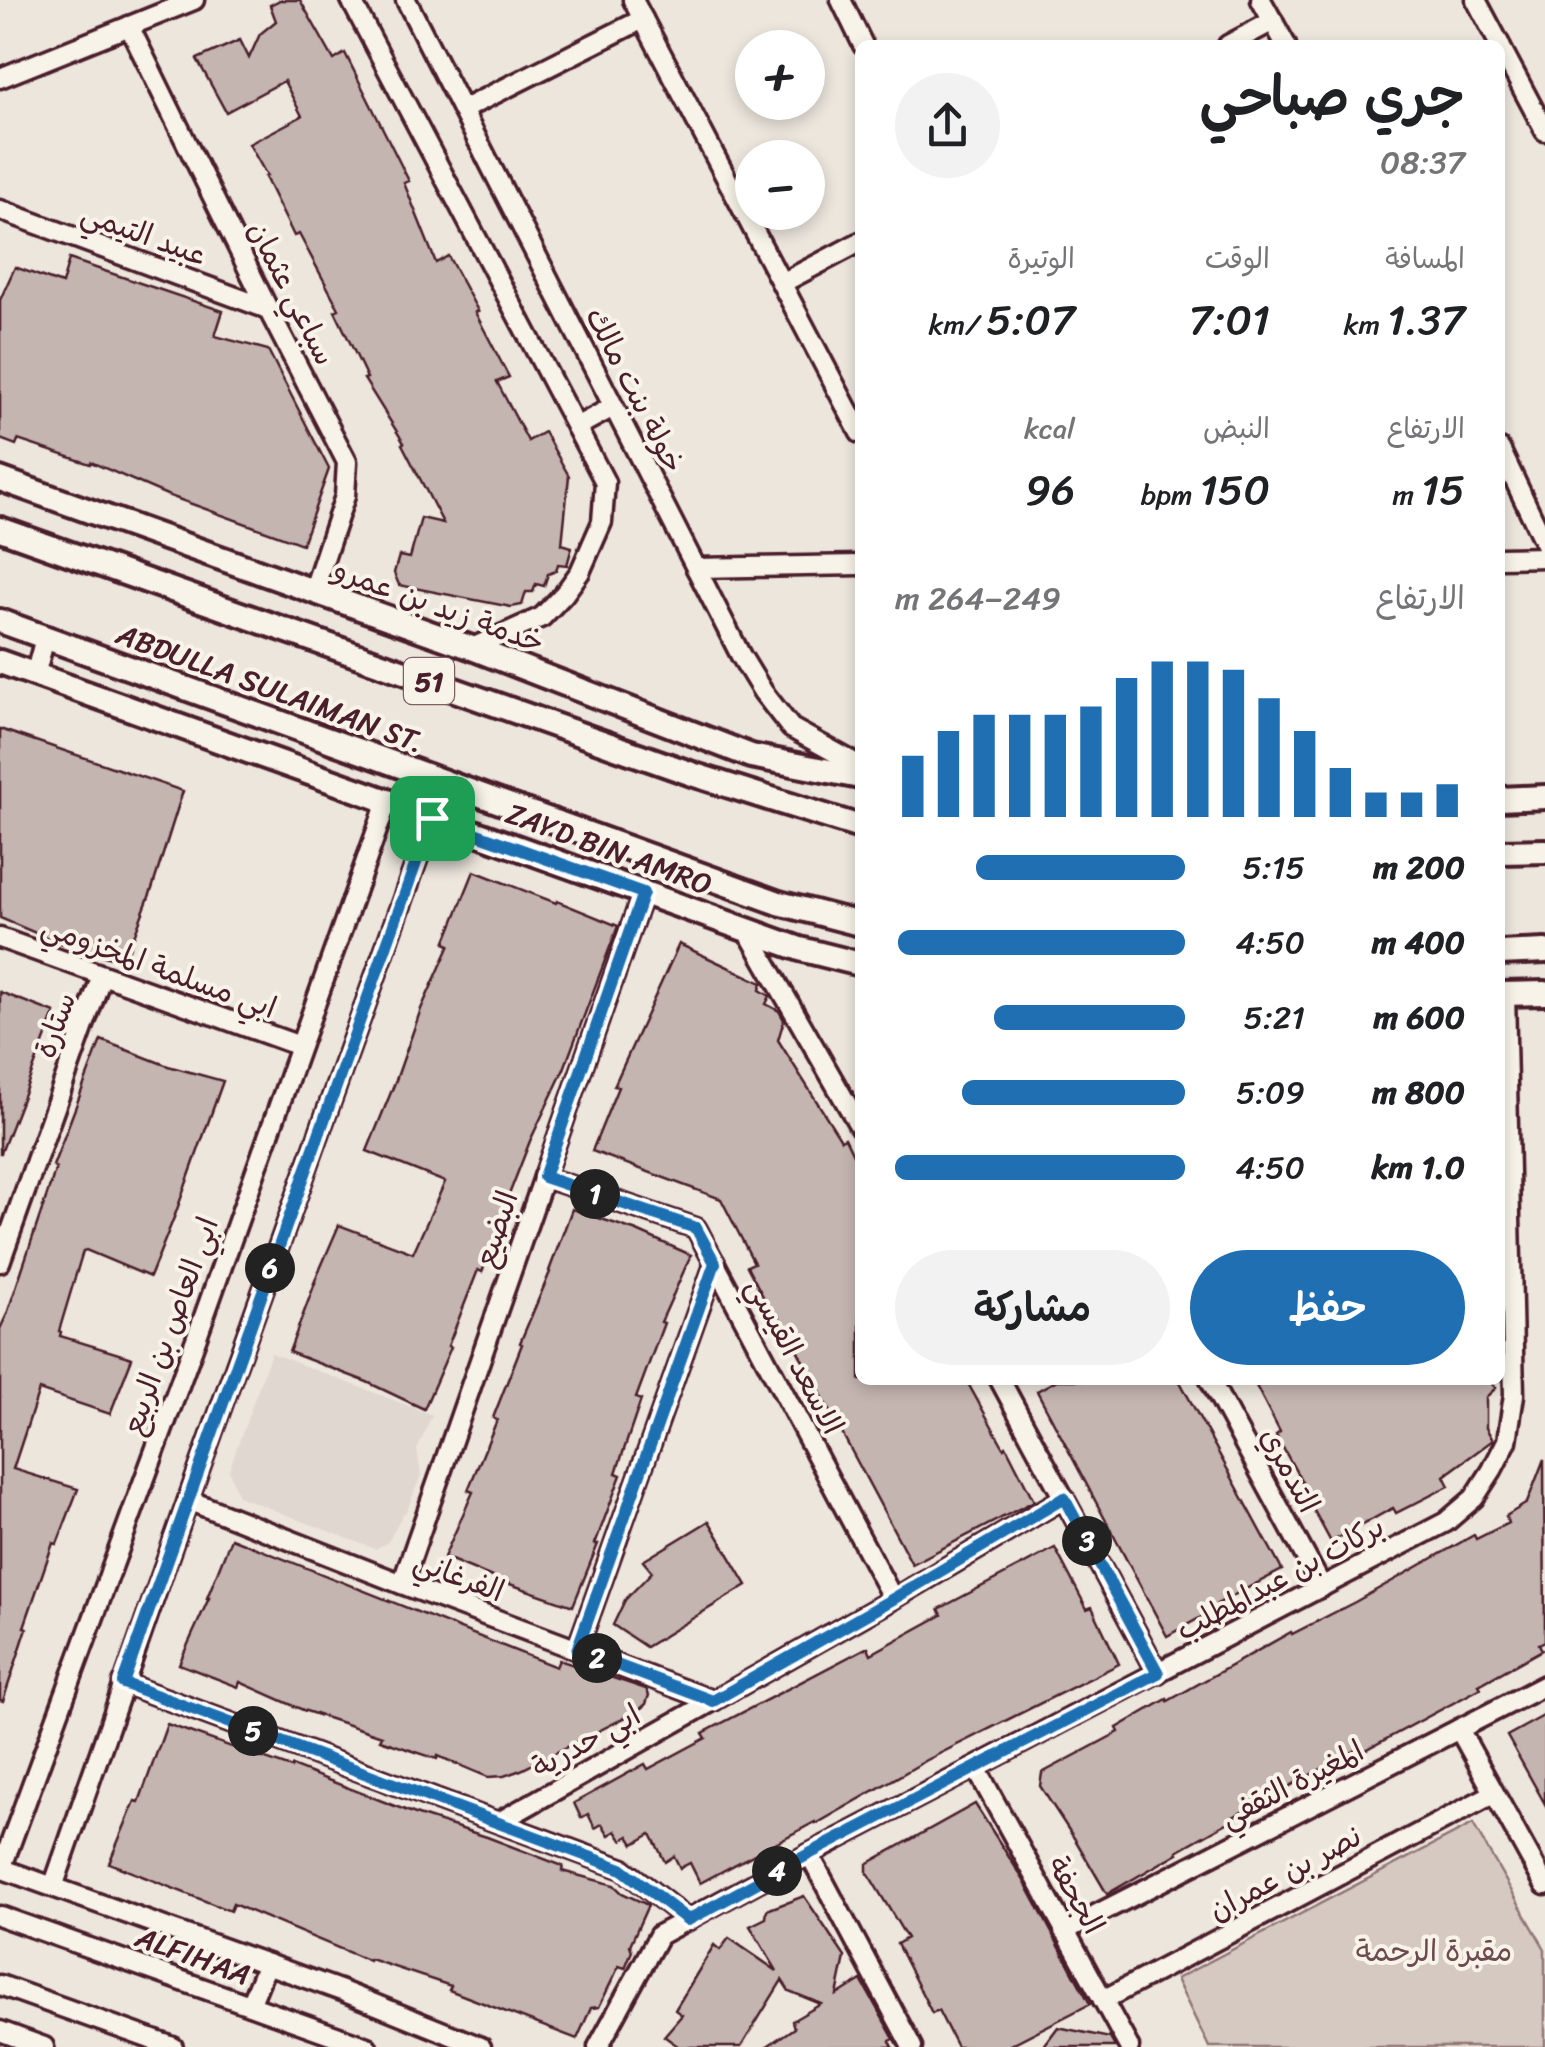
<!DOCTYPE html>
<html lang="ar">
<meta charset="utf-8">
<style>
body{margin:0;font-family:Sriracha,"Playpen Sans Arabic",sans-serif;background:#f2f2f2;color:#202124;direction:rtl;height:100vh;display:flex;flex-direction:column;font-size:38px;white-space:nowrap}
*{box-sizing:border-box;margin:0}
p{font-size:32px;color:#757577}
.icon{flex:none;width:55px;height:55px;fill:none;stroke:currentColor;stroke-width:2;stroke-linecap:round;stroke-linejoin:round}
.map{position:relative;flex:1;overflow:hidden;direction:ltr}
.details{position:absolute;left:855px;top:40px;width:650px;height:1345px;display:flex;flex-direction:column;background:#fff;border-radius:15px;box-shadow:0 5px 15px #0003;direction:rtl}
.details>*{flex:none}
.fabs{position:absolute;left:735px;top:30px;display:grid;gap:20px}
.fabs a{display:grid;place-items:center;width:90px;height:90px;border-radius:50%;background:#fff;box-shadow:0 5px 15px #0003;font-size:50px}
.pin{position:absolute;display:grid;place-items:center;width:85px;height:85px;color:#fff;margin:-42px;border-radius:20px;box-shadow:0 5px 15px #0006}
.km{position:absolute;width:50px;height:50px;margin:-25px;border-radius:50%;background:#222;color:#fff;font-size:28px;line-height:50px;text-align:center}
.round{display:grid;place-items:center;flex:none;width:105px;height:105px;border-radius:52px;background:#f2f2f2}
.headline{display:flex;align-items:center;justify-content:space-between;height:170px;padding:0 40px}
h1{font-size:55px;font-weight:600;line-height:75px}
.metrics{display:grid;grid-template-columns:repeat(3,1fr);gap:15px;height:170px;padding:10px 40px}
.metrics div{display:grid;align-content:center}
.metrics b{font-size:42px;font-weight:600}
.metrics small{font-size:28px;font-weight:400}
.metrics p{font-size:28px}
.chart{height:280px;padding:20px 40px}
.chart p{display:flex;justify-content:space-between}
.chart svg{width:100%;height:180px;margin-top:10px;stroke:#1f6fb2;stroke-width:6}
.cta{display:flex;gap:20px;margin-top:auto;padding:20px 40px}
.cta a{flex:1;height:115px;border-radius:60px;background:#1f6fb2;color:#fff;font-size:40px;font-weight:600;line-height:115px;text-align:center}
.cta a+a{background:#f2f2f2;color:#202124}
ul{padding:0 40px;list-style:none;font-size:32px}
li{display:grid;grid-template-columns:160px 120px 1fr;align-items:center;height:75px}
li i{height:25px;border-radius:12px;background:#1f6fb2}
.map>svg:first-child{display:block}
.built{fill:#e0d7d0}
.green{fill:#d5c9c2;stroke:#907476;stroke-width:2.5}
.building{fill:#c4b5b0;stroke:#4a1f2b;stroke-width:2.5}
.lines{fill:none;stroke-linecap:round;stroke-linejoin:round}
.minor-casing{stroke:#4a1f2b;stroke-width:25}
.major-casing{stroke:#4a1f2b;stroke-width:30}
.minor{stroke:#f7f3e8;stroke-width:18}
.major{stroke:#f7f3e8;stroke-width:22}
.route-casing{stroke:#fff;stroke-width:20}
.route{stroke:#1f6fb2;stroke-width:12}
.labels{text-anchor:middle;stroke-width:8;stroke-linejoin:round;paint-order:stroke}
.shield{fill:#f7f3e8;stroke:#7e5f64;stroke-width:2.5}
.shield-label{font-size:28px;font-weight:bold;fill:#4a1f2b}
.street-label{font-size:30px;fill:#4a1f2b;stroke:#f7f3e8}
.park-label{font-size:30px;fill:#6d4a51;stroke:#f7f3e8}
</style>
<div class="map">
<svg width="1545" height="2047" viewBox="0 0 1545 2047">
<rect width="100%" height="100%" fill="#ece6dd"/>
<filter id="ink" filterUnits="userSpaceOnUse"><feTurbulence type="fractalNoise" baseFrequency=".01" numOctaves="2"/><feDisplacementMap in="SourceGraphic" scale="20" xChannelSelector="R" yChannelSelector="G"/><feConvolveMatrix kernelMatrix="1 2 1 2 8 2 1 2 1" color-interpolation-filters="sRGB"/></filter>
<g filter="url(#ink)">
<path class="built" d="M271 1353 432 1415 417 1450 421 1475 407 1510 402 1515 388 1542 375 1549 238 1496 229 1470Z"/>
<path class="green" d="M1473 1824 1545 1949V2047H1209L1176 1979Z"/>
<g class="building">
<path d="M280 0H300L334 60 345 53 409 181 404 183 436 263 448 256 478 311 475 312 509 377 497 382 528 441 544 432 569 476 562 544 572 547 567 565 558 564 556 571 548 574 544 586 536 584 533 592H526L522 605 511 607 399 585 394 573 399 556 410 558 421 518 443 523 402 444 404 443 364 379 367 378 335 311 339 309 299 234 294 236 265 177 267 176 249 144 302 116 284 81 226 112 197 59 240 40 249 58 260 34 276 21 270 5Z"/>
<path d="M69 259 223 311 215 336 268 350 329 469 302 544 167 495 91 462 90 464 18 440 16 445 0 439V300L15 267 62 284Z"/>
<path d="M0 729 183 791 152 889 124 962 57 942 0 918Z"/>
<path d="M474 871 556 903 557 901 618 926 564 1069 530 1141 503 1210 508 1212 482 1272 478 1270 448 1346 451 1347 424 1409 367 1382 289 1352 315 1283H314L339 1225 413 1253 445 1182 367 1151 396 1080 421 1009 450 945 445 943Z"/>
<path d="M679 944 762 983 760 990 770 996 766 1004 779 1011 784 1020 778 1040 841 1140 845 1138 860 1169V1380H966L1004 1448 1006 1446 1034 1501 912 1564 812 1377 778 1315 774 1317 747 1266 754 1263 721 1199 592 1151 618 1087 614 1086Z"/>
<path d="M0 992 55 1013 1 1153H0Z"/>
<path d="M101 1040 168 1066 223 1081 175 1215 150 1277 86 1250 83 1251 59 1331 61 1332 60 1336 132 1358 110 1414 39 1390 13 1469 78 1489 57 1544 53 1543 24 1627 27 1628 3 1701 0 1700V1329L7 1314 56 1168 53 1166Z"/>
<path d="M572 1209 637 1231 691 1255 661 1322 664 1323 636 1398 641 1400 616 1473 621 1475 595 1544H598L573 1606 504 1582 444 1557 473 1492 468 1490 497 1420 493 1418 522 1344 520 1343 550 1272 549 1271Z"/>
<path d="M1057 1380H1179L1282 1570 1217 1604 1219 1607 1167 1636 1037 1391Z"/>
<path d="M1253 1380H1488L1496 1388 1486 1397V1428L1493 1440 1444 1476 1449 1486 1396 1513 1393 1508 1331 1542 1306 1496 1309 1495 1276 1435 1280 1432Z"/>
<path d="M1544 1459 1545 1641 1539 1644 1542 1650 1479 1685 1481 1688 1362 1752 1360 1748 1233 1817 1234 1819 1177 1851 1178 1853 1107 1894 1076 1841 1040 1786 1042 1773 1119 1732 1117 1728 1167 1699 1168 1701 1291 1632 1292 1634 1355 1602 1474 1535 1476 1539 1508 1523 1506 1516 1527 1503Z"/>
<path d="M709 1521 747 1585 646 1647 613 1625 625 1600 652 1572 643 1561Z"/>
<path d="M231 1538 556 1667 559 1660 646 1689 649 1695 646 1704 638 1711 521 1770 504 1776 488 1777 438 1756 437 1759 380 1740 382 1736 303 1710 240 1682 238 1687 179 1664 209 1598H207Z"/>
<path d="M1055 1548 1087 1609 1092 1607 1119 1664 927 1760 816 1824 815 1822 700 1883 690 1863 680 1868 674 1856 665 1862 651 1834 634 1844 629 1836 622 1840 616 1831 609 1835 602 1824 595 1828 588 1814 581 1818 574 1803 645 1764 648 1769 706 1738 703 1733 868 1647 871 1654 942 1615 939 1609Z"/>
<path d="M1545 1715V1804L1507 1736Z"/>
<path d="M167 1724 291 1768 292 1766 418 1815 487 1837 563 1866 562 1871 614 1885 622 1893 648 1905 630 1945 632 1951 625 1968 619 1966 599 2007 591 2008 577 2039 449 1990 451 1986 370 1959 369 1961 233 1904 230 1911 109 1863 135 1801 139 1802Z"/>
<path d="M975 1804 1023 1879 1090 2004 1006 2047H957L938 2010 932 2013 897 1944 907 1938 867 1872V1864Z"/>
<path d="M804 1896 845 1957 837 1995 861 1980 894 2039 890 2041 893 2047H766L794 2028 792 2021 821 2004 789 1991 782 1980 741 2047H679L664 2036 682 2015 675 2010 714 1945 720 1950 729 1938 777 1971 750 1926 766 1918 767 1910Z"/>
<path d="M1058 2027 1110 2038 1115 2047H1043Z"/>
</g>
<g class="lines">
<g class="minor-casing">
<g id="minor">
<path d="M351 0 605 482 602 522 580 572 564 594 542 617 472 648"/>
<path d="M406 0 741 656 763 692 791 728 860 766"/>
<path d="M633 0 860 433"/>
<path d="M841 0 863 45"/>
<path d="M1261 0 1286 45"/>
<path d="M1476 0 1500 45"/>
<path d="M129 26 268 309 347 462 345 496 313 592"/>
<path d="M1228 45 1273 21"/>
<path d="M1500 46 1545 131"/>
<path d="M0 78 194 0"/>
<path d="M462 110 643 19"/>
<path d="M0 210 268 309"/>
<path d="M782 283 860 242"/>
<path d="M576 427 613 407"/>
<path d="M1500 449 1545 544"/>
<path d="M1500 558 1545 557"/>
<path d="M696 568 860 565"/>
<path d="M35 675 45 638"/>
<path d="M747 930 860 1127"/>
<path d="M0 938 300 1046"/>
<path d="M544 1177 696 1228 893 1599"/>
<path d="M0 1262 102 975"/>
<path d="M1000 1380 1158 1673"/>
<path d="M1210 1380 1322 1587"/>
<path d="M188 1500 402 1584 713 1701"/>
<path d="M402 1584 643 893"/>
<path d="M577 1650 715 1263"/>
<path d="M123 1683 623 1869 688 1920"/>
<path d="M1459 1729 1545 1885"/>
<path d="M976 1768 1129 2047"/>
<path d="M499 1822 893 1599 1064 1498"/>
<path d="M809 1854 912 2047"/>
<path d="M0 1868 342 1991 481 2047"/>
<path d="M1 1869 195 1342 387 802"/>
<path d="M53 1887 188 1500 432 818"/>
<path d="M0 1916 367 2047"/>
<path d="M1064 1931 1545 1685"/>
<path d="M0 1985 173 2047"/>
<path d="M1103 2000 1493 1794"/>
<path d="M250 2005 267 1964"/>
<path d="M0 2031 44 2047"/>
<path d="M598 2047 659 1935 809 1854 1446 1522 1474 1498 1492 1470 1507 1441 1514 1395 1505 994"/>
</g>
</g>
<g class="major-casing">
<g id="major">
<path d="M0 479 472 648 751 756 860 777"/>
<path d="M0 529 695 775 860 827"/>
<path d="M0 621 779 903 860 924"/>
<path d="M0 662 800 949 860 964"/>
<path d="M1500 799 1545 797"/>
<path d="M1500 852 1545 851"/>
<path d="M1500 953 1545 951"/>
<path d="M1500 994 1545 993"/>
</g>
</g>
<use href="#minor" class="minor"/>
<use href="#major" class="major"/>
</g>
</g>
<g class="lines" filter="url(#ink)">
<g class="route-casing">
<path id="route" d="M432 818 643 893 544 1177 696 1228 715 1263 577 1650 713 1701 893 1599 1064 1498 1158 1673 809 1854 688 1920 622 1869 123 1683Z"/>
</g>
<use href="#route" class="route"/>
</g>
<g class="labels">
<rect class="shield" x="404" y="658" width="50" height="46" rx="8"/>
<g class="shield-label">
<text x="429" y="691">51</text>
</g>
<g class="street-label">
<text transform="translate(144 234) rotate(20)" y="10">عبيد التيمي</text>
<text transform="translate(292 293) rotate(63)" y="10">سباعي عثمان</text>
<text transform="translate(635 390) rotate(63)" y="10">خولة بنت مالك</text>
<text transform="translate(439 606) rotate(20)" y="10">خدمة زيد بن عمرو</text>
<text transform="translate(270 688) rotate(20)" y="10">ABDULLA SULAIMAN ST.</text>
<text transform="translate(609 849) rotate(20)" y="10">ZAYD BIN AMRO</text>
<text transform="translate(159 967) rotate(20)" y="10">ابي مسلمة المخزومي</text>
<text transform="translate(55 1025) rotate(-70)" y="10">ستارة</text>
<text transform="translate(496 1229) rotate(-71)" y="10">البضيع</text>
<text transform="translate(170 1326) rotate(-70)" y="10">ابي العاص بن الربيع</text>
<text transform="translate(795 1356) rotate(62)" y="10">الاسعد القيسي</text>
<text transform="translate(1290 1470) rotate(62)" y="10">التدمري</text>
<text transform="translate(459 1576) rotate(21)" y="10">الفرغاني</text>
<text transform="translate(1280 1578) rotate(-28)" y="10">بركات بن عبدالمطلب</text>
<text transform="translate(586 1741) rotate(-29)" y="10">ابي حدرية</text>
<text transform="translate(1292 1784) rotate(-27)" y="10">المغيرة الثقفي</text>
<text transform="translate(1285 1873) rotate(-28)" y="10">نصر بن عمران</text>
<text transform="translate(1076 1895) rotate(61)" y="10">الجحفة</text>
<text transform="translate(193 1956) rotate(20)" y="10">ALFIHAA</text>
</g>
<g class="park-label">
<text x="1434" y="1961">مقبرة الرحمة</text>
</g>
</g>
</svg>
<div class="fabs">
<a>+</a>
<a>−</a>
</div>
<div class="pin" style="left:432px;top:818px;background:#1e9e55"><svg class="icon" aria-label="arrive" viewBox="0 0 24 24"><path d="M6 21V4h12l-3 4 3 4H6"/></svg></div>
<b class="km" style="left:595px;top:1194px">1</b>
<b class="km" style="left:597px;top:1658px">2</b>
<b class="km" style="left:1087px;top:1541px">3</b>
<b class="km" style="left:777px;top:1871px">4</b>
<b class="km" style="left:253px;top:1731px">5</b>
<b class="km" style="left:270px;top:1268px">6</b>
<section class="details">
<div class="headline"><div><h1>جري صباحي</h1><p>08:37</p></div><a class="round"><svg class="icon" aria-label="share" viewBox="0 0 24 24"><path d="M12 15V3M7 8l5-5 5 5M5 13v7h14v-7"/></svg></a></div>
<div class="metrics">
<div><p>المسافة</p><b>1.37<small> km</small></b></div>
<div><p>الوقت</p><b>7:01</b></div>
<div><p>الوتيرة</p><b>5:07<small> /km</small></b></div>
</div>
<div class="metrics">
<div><p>الارتفاع</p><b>15<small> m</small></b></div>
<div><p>النبض</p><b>150<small> bpm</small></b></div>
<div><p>kcal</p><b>96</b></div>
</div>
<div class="chart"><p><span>الارتفاع</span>249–264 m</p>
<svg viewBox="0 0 160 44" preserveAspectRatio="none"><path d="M5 44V29M15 44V23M25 44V19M35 44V19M45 44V19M55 44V17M65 44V10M75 44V6M85 44V6M95 44V8M105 44V15M115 44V23M125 44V32M135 44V38M145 44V38M155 44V36"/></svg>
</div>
<ul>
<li><b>200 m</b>5:15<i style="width:72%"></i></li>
<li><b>400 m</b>4:50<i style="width:99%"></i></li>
<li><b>600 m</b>5:21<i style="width:66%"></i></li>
<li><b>800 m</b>5:09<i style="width:77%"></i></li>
<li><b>1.0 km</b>4:50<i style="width:100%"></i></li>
</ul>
<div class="cta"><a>حفظ</a><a>مشاركة</a></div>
</section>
</div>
